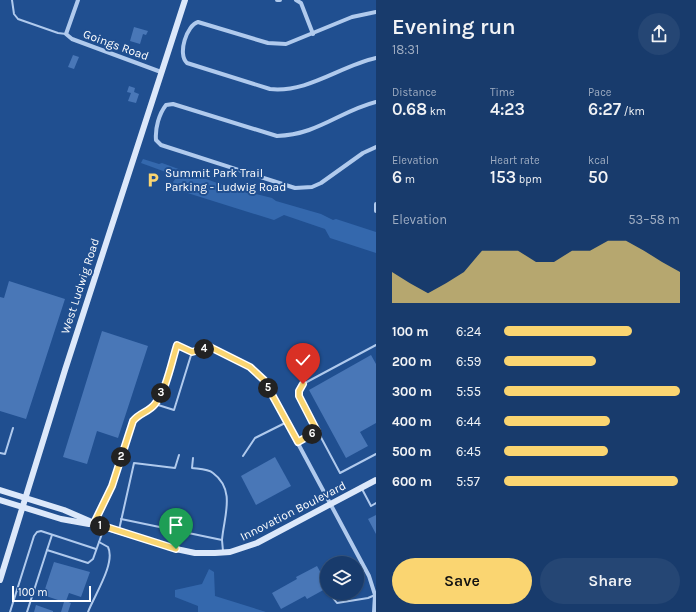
<!DOCTYPE html>
<meta charset="utf-8">
<style>
body{margin:0;font-family:Karla,sans-serif;background:#254674;color:#f1f3f6;height:100vh;display:flex;flex-direction:column;font-size:15px;white-space:nowrap}
*{box-sizing:border-box;margin:0}
p{font-size:13px;color:#9fadc2}
.icon{flex:none;width:22px;height:22px;fill:none;stroke:currentColor;stroke-width:2;stroke-linecap:round;stroke-linejoin:round}
.map{position:relative;flex:1;overflow:hidden}
.side{display:flex;flex-direction:column;background:#183b6c;width:320px}
.side>*{flex:none}
.controls{position:absolute;left:320px;top:556px;display:grid;gap:8px}
.controls a{display:grid;place-items:center;width:44px;height:44px;border-radius:50%;background:#183b6c;box-shadow:0 1px 3px #0004,0 0 0 1px #36557f;font-size:20px}
.scale{position:absolute;left:12px;bottom:10px;width:79px;box-sizing:border-box;padding-left:4px;border:2px solid #fff;border-top:0;font-size:11px;line-height:14px;white-space:nowrap;color:#fff;-webkit-text-stroke:3px #204f90;paint-order:stroke}
.pin{position:absolute;display:grid;place-items:center;width:34px;height:34px;color:#fff;margin:-41px -17px;border-radius:50% 50% 50% 0;rotate:-45deg;box-shadow:0 0 4px #0007}
.pin .icon{rotate:45deg}
.km{position:absolute;width:20px;height:20px;margin:-10px;border-radius:50%;background:#222;color:#fff;font-size:11px;line-height:20px;text-align:center}
.round{display:grid;place-items:center;flex:none;width:42px;height:42px;border-radius:21px;background:#254674}
.headline{display:flex;align-items:center;justify-content:space-between;height:68px;padding:0 16px}
h1{font-size:22px;font-weight:600;line-height:30px}
.figures{display:grid;grid-template-columns:repeat(3,1fr);gap:6px;height:68px;padding:4px 16px}
.figures div{display:grid;align-content:center}
.figures b{font-size:17px;font-weight:600}
.figures small{font-size:11px;font-weight:400}
.figures p{font-size:11px}
.chart{height:112px;padding:8px 16px}
.chart p{display:flex;justify-content:space-between}
.chart svg{width:100%;height:72px;margin-top:4px;fill:#fad571;opacity:.7}
.button{display:flex;gap:8px;margin-top:auto;padding:8px 16px}
.button a{flex:1;height:46px;border-radius:24px;background:#fad571;color:#111;font-size:16px;font-weight:600;line-height:46px;text-align:center}
.button a+a{background:#254674;color:#f1f3f6}
ul{padding:0 16px;list-style:none;font-size:13px}
li{display:grid;grid-template-columns:64px 48px 1fr;align-items:center;height:30px}
li i{height:10px;border-radius:5px;background:#fad571}
main{display:flex;flex:1;min-height:0}
.map>svg:first-child{display:block}
.green{fill:#3468ad}
.building{fill:#4977b7}
.lines{fill:none;stroke-linecap:round;stroke-linejoin:round}
.lane{stroke:#b0caed;stroke-width:2}
.street{stroke:#b0caed;stroke-width:4}
.secondary{stroke:#dce8fa;stroke-width:6}
.route-casing{stroke:#fff;stroke-width:8}
.route{stroke:#fad571;stroke-width:5}
.labels{text-anchor:middle;stroke-width:4;stroke-linejoin:round;paint-order:stroke}
.street-label{font-size:12px;fill:#fff;stroke:#204f90}
.poi-label{font-size:12px;fill:#fff;stroke:#204f90;text-anchor:start}
</style>
<main>
<div class="map">
<svg width="376" height="612" viewBox="0 0 376 612">
<rect width="100%" height="100%" fill="#204f90"/>
<g class="green">
<path d="M143 159 159 164 162 163 231 188 272 198 276 201 321 214 333 220 336 219 376 232V253L330 238 325 229 284 215 274 220 178 190 173 182 176 178 174 175 141 163Z"/>
<path d="M209 569 214 572 215 596 266 612H198V606L175 597V590L202 584Z"/>
</g>
<g class="building">
<path d="M134 27 148 31 146 35 143 34 140 44 130 41Z"/>
<path d="M73 55 79 57 74 69 68 67Z"/>
<path d="M129 86 135 88 134 92 139 94 136 103 128 101 131 93 127 92Z"/>
<path d="M9 281 65 299 26 419 0 411V297L4 298Z"/>
<path d="M102 331 148 346 118 438 97 431 87 464 63 457Z"/>
<path d="M371 355 376 364V423L360 432 368 446 346 458 309 390Z"/>
<path d="M275 457 291 486 256 505 241 476Z"/>
<path d="M376 515V534L368 519Z"/>
<path d="M54 562 90 572 81 597 69 593 66 601 71 603 68 612H61L64 602 43 595Z"/>
<path d="M317 566 327 584V588L307 599 305 596 281 609 272 593 297 579 296 577Z"/>
<path d="M36 605 53 611V612H34Z"/>
</g>
<g class="lines">
<g class="lane">
<path d="M12 0 14 14 18 19 58 33 66 34"/>
<path d="M376 345 303 384 299 391 301 400 340 473 376 454"/>
<path d="M155 404 174 410 192 352 210 347"/>
<path d="M298 442 317 431"/>
<path d="M0 453 5 454 13 428"/>
<path d="M243 456 255 438 287 422"/>
<path d="M193 458 192 468C198 469 208 469 213 473 236 490 224 516 222 540"/>
<path d="M362 489 371 506 376 503"/>
<path d="M121 519 222 540 223 551"/>
<path d="M94 522 112 486 133 421C139 413 149 412 155 404 167 388 171 364 177 345L192 352"/>
<path d="M119 530 134 463 175 468 179 455"/>
<path d="M47 550 52 535"/>
<path d="M329 593 337 603 368 598 375 595"/>
<path d="M10 612 34 536 37 532 41 531 96 549"/>
<path d="M27 612 47 550 88 563 93 559 104 528"/>
<path d="M88 612C94 596 116 563 108 547L99 542"/>
</g>
<g class="street">
<path d="M78 0 66 34 72 39 161 72"/>
<path d="M277 0H280"/>
<path d="M296 0 301 3 313 34"/>
<path d="M376 12 352 17 286 44 268 43 198 22C187 25 177 54 187 63L270 89C308 93 340 66 376 58"/>
<path d="M376 102C340 111 317 135 277 136L173 104 166 105C159 114 155 128 156 140L161 145 295 188 312 187 321 183 363 153 376 147"/>
<path d="M376 204V211"/>
<path d="M210 347 250 367 264 380 369 576 375 595 374 612"/>
</g>
<g class="secondary">
<path d="M0 490 64 510 101 526 176 549 195 553H215L230 552 257 543 376 480"/>
<path d="M0 500 61 519 89 524"/>
<path d="M0 580 65 370 185 0"/>
</g>
</g>
<g class="lines">
<g class="route-casing">
<path id="route" d="M176 549 94 523 112 486 133 421C139 413 149 412 155 404 167 388 171 364 177 345L192 352 210 347 250 367 264 380 298 442 317 431 299 396V391L303 384"/>
</g>
<use href="#route" class="route"/>
</g>
<defs>
<g id="parking-bare" transform="scale(1.2)"><path d="M-3.5-5.5H1a3.5 3.5 0 0 1 0 7H-1V5.5H-3.5ZM-1-3.4V-.6H.8a1.4 1.4 0 0 0 0-2.8Z" fill="#fad571" stroke="#204f90" stroke-width="2.5" paint-order="stroke"/></g>
</defs>
<g fill-rule="evenodd">
<use href="#parking-bare" x="153" y="180"/>
</g>
<g class="labels">
<g class="street-label">
<text transform="translate(116 45) rotate(20)" y="4">Goings Road</text>
<text transform="translate(80 286) rotate(-72)" y="4">West Ludwig Road</text>
<text transform="translate(293 511) rotate(-27)" y="4">Innovation Boulevard</text>
</g>
<g class="poi-label">
<text x="165" y="177">Summit Park Trail<tspan x="165" dy="14">Parking - Ludwig Road</tspan></text>
</g>
</g>
</svg>
<div class="controls">
<a><svg class="icon" aria-label="layers" viewBox="0 0 24 24"><path d="M12 4l9 5-9 5-9-5zM3 14l9 5 9-5"/></svg></a>
</div>
<div class="scale">100 m</div>
<div class="pin" style="left:176px;top:549px;background:#1e9e55"><svg class="icon" aria-label="arrive" viewBox="0 0 24 24"><path d="M6 21V4h12l-3 4 3 4H6"/></svg></div>
<div class="pin" style="left:303px;top:384px;background:#d93025"><svg class="icon" aria-label="check" viewBox="0 0 24 24"><path d="M5 12l5 5 9-10"/></svg></div>
<b class="km" style="left:100px;top:526px">1</b>
<b class="km" style="left:121px;top:457px">2</b>
<b class="km" style="left:161px;top:393px">3</b>
<b class="km" style="left:204px;top:349px">4</b>
<b class="km" style="left:268px;top:388px">5</b>
<b class="km" style="left:312px;top:434px">6</b>
</div>
<section class="side">
<div class="headline"><div><h1>Evening run</h1><p>18:31</p></div><a class="round"><svg class="icon" aria-label="share" viewBox="0 0 24 24"><path d="M12 15V3M7 8l5-5 5 5M5 13v7h14v-7"/></svg></a></div>
<div class="figures">
<div><p>Distance</p><b>0.68<small> km</small></b></div>
<div><p>Time</p><b>4:23</b></div>
<div><p>Pace</p><b>6:27<small> /km</small></b></div>
</div>
<div class="figures">
<div><p>Elevation</p><b>6<small> m</small></b></div>
<div><p>Heart rate</p><b>153<small> bpm</small></b></div>
<div><p>kcal</p><b>50</b></div>
</div>
<div class="chart"><p><span>Elevation</span>53–58 m</p>
<svg viewBox="0 0 160 44" preserveAspectRatio="none"><path d="M0 44V25L10 32L20 38L30 32L40 25L50 12L60 12L70 12L80 19L90 19L100 12L110 12L120 6L130 6L140 12L150 19L160 25V44z"/></svg>
</div>
<ul>
<li><b>100 m</b>6:24<i style="width:73%"></i></li>
<li><b>200 m</b>6:59<i style="width:52%"></i></li>
<li><b>300 m</b>5:55<i style="width:100%"></i></li>
<li><b>400 m</b>6:44<i style="width:60%"></i></li>
<li><b>500 m</b>6:45<i style="width:59%"></i></li>
<li><b>600 m</b>5:57<i style="width:99%"></i></li>
</ul>
<div class="button"><a>Save</a><a>Share</a></div>
</section>
</main>
